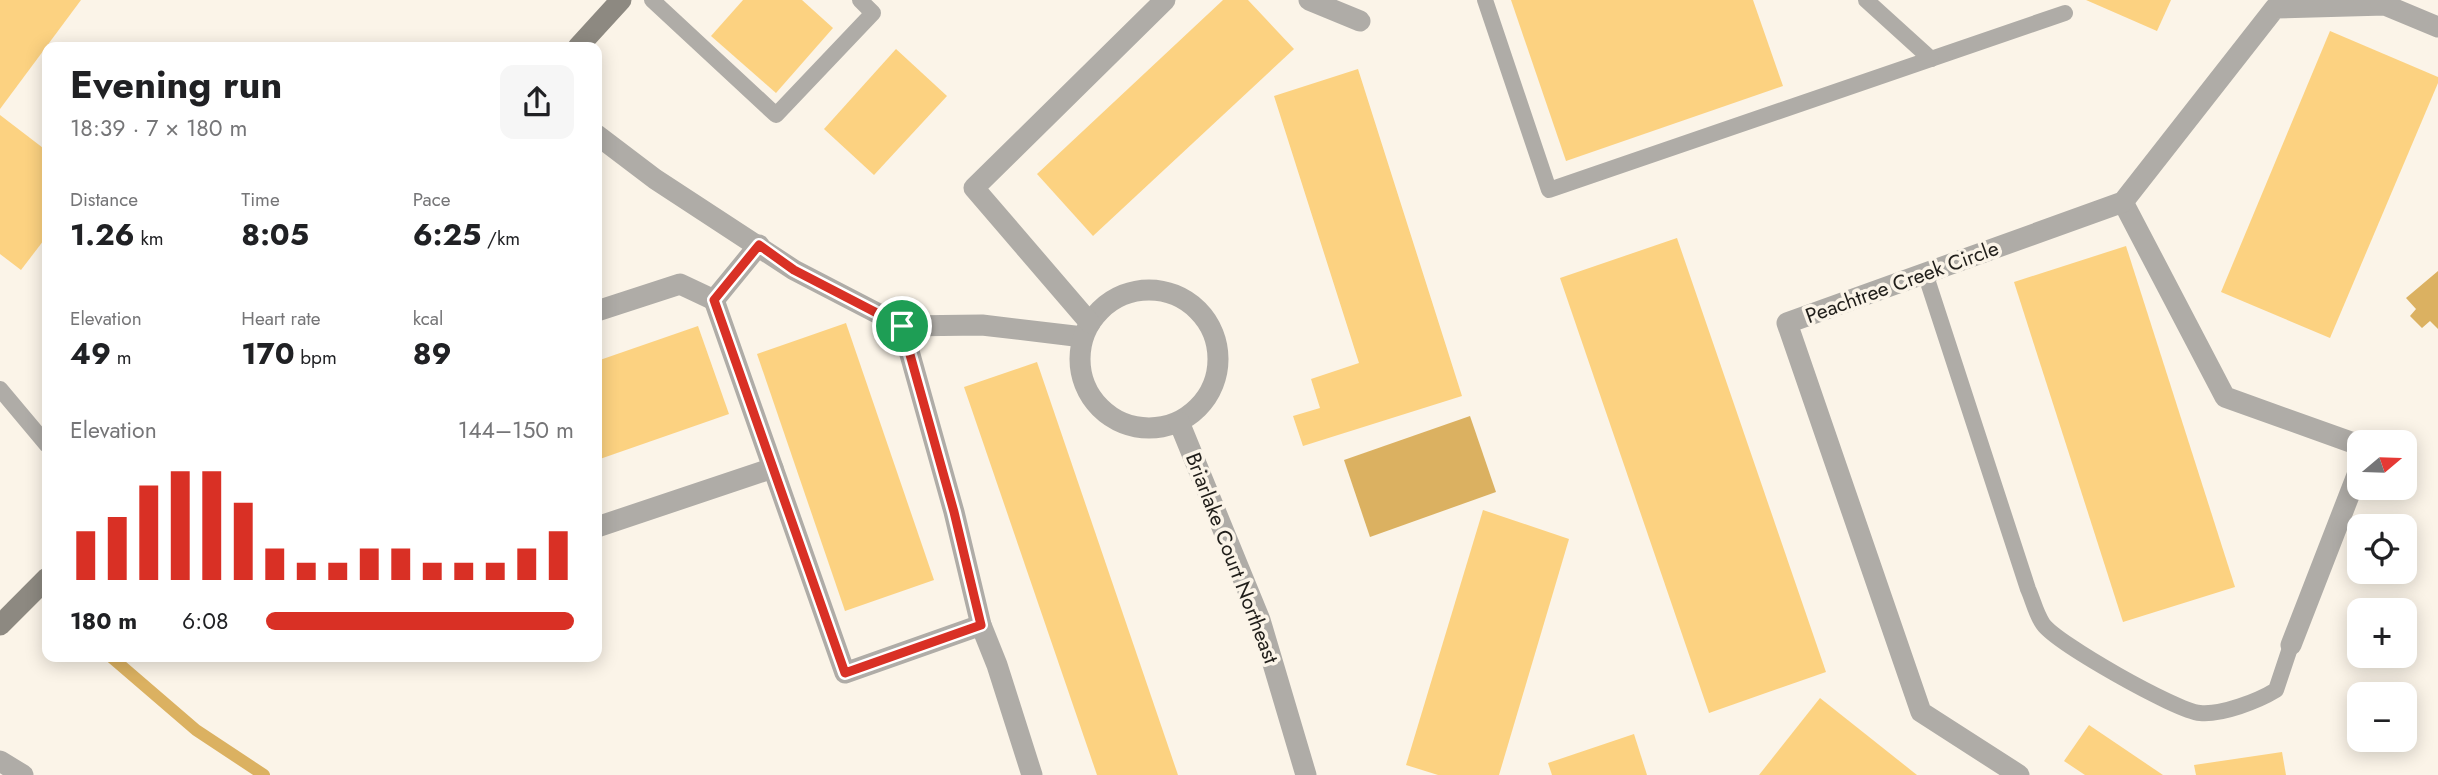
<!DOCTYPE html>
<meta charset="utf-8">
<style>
body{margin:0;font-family:Jost,sans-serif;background:#f6f6f6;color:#202124;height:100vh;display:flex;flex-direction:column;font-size:26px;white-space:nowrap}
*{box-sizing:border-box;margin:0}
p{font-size:23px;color:#757577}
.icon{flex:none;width:38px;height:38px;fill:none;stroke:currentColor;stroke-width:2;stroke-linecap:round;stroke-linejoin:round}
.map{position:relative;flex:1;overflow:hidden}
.details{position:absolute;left:42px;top:42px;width:560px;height:620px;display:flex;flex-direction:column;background:#fff;border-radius:14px;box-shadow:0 4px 18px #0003}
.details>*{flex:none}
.needle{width:46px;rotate:71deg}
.tools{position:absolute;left:2347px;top:430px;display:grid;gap:14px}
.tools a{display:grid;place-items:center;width:70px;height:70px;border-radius:14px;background:#fff;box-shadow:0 4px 18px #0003;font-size:35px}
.pin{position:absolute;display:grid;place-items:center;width:60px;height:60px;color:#fff;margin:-30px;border:4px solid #fff;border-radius:50%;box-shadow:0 2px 7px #0007}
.round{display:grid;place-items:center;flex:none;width:74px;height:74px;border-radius:14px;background:#f6f6f6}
.summary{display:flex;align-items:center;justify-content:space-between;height:119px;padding:0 28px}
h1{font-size:38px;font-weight:700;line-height:52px}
.stats{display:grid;grid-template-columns:repeat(3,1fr);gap:10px;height:119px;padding:7px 28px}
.stats div{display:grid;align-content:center}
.stats b{font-size:30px;font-weight:700}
.stats small{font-size:19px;font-weight:400}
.stats p{font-size:19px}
.chart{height:196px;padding:14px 28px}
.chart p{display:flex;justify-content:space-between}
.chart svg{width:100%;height:126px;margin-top:7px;stroke:#d93025;stroke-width:6}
ul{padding:0 28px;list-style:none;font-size:23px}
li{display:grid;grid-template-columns:112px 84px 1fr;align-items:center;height:52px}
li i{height:18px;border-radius:9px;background:#d93025}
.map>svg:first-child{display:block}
.water{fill:#dbb161}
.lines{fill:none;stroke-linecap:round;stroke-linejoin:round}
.stream{stroke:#dbb161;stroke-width:12}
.building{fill:#fcd281}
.lane{stroke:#afaca7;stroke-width:16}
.street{stroke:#afaca7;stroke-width:21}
.secondary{stroke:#8d8981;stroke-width:21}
.route-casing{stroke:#fff;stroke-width:14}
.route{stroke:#d93025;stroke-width:9}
.labels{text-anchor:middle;stroke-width:7;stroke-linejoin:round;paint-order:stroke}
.street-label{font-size:21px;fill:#201e1a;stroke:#fbf4e8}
</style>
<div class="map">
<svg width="2438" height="775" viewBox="0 0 2438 775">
<rect width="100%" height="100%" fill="#fbf4e8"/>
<g class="water">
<path d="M2438 271V329L2430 321 2422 328 2410 316 2416 309 2406 298Z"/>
<path d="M1470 416 1496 492 1370 537 1344 460Z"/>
</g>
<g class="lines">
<path class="stream" d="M110 656 196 730 264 775"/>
</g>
<g class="building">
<path d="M0 0H81L0 109Z"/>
<path d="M743 0H802L833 28 776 93 711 36Z"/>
<path d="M1223 0H1248L1294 49 1093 236 1037 174Z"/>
<path d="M1511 0H1753L1783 86 1566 161Z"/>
<path d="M2086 0H2171L2157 31Z"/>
<path d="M2330 31 2438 77V83L2330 338 2221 292Z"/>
<path d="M896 49 947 96 874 175 824 129Z"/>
<path d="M1358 69 1462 396 1303 446 1293 416 1320 408 1311 379 1359 363 1274 96Z"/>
<path d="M0 115 47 151V236L21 270 0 254Z"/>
<path d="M1677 238 1826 672 1709 713 1560 278Z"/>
<path d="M2126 246 2235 587 2123 622 2014 282Z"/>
<path d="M846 323 934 580 845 611 757 354Z"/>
<path d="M698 326 729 414 597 460V361Z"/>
<path d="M1037 362 1178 775H1097L964 387Z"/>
<path d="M1483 510 1569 539 1499 775H1438L1406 765Z"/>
<path d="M1820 698 1917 775H1759Z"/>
<path d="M2089 725 2163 775H2085L2064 761Z"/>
<path d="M1634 734 1647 775H1552L1548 763Z"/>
<path d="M2282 752 2286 775H2196L2194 765Z"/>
</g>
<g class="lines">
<g class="lane">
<path d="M652 0 776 115 873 13 860 0"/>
<path d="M1485 0 1549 190 2065 13"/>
<path d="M1866 0 1931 59"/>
<path d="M1925 273 2028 589C2033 600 2036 614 2043 624 2056 643 2176 711 2200 713 2222 715 2258 701 2276 690L2291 645"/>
<path d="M0 389 47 445"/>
</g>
<g class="street">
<path d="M1309 0 1360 21"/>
<path d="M597 135 655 179 794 270 902 326 982 325 1083 337"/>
<path d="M2123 202 2225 397 2359 445"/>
<path d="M759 245 714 300 845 673 981 625"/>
<circle cx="1149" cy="359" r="69"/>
<path d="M597 311 680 284 714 300"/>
<path d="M1090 323 974 188 1165 0"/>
<path d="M902 326 954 512 981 625 997 665 1032 775"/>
<path d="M1179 422 1260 620 1306 775"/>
<path d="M597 527 773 468"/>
<path d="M2291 645 2359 470"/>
<path d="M0 761 23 775"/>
<path d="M2019 775 1921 712 1787 323 2123 202 2275 8 2385 5 2438 27"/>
</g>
<g class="secondary">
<path d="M578 47 621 0"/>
<path d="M0 625 47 578"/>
</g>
</g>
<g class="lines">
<g class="route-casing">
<path id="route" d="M759 245 794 270 902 326 954 512 981 625 845 673 714 300Z"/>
</g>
<use href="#route" class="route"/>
</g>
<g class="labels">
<g class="street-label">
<text transform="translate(1902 282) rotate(-20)" y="7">Peachtree Creek Circle</text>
<text transform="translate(1232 558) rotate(69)" y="7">Briarlake Court Northeast</text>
</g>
</g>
</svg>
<div class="tools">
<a><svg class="needle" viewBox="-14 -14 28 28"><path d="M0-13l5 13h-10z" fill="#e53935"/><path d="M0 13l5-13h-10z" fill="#757577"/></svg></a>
<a><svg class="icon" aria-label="locate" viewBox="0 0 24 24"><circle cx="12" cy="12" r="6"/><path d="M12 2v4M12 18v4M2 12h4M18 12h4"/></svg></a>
<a>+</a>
<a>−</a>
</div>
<div class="pin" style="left:902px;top:326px;background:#1e9e55"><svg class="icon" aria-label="arrive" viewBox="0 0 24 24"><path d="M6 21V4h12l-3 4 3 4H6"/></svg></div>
<section class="details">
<div class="summary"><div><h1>Evening run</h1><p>18:39 · 7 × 180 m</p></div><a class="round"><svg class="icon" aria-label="share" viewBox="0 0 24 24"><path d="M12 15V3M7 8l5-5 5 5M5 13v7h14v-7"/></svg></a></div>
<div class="stats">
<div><p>Distance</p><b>1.26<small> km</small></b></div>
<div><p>Time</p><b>8:05</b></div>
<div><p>Pace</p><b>6:25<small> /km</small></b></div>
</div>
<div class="stats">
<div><p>Elevation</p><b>49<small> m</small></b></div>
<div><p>Heart rate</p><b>170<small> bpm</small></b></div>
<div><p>kcal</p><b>89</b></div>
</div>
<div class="chart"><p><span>Elevation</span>144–150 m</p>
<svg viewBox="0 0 160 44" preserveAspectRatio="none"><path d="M5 44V27M15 44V22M25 44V11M35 44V6M45 44V6M55 44V17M65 44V33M75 44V38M85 44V38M95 44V33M105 44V33M115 44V38M125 44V38M135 44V38M145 44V33M155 44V27"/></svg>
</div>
<ul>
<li><b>180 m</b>6:08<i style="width:100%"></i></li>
</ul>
</section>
</div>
